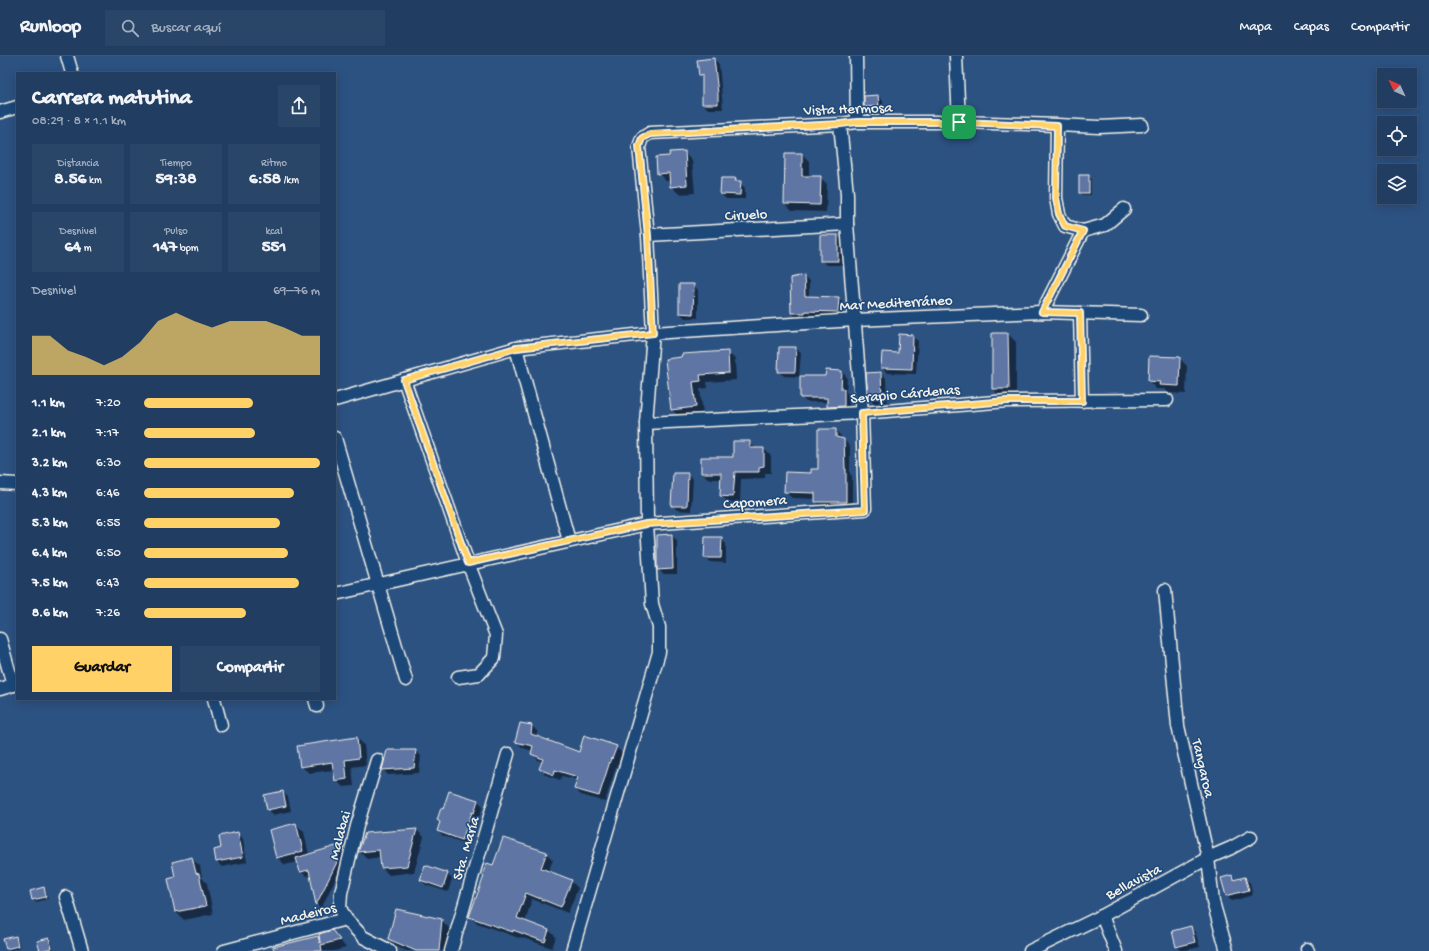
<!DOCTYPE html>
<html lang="es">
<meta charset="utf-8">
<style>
body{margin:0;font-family:"Gochi Hand",sans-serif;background:#294568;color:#f1f3f6;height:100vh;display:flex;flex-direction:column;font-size:15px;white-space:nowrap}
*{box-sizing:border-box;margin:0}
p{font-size:13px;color:#a2aebe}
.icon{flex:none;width:22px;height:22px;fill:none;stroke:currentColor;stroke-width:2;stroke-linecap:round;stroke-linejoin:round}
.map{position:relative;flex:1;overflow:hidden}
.sheet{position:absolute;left:16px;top:16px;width:320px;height:628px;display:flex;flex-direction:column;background:#213e62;border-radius:0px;box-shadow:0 2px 10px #0003,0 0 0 1px #3e5777}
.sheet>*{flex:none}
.needle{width:26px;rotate:314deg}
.controls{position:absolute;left:1377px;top:12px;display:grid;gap:8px}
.controls a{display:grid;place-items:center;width:40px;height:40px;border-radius:0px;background:#213e62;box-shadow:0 2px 10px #0003,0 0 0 1px #3e5777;font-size:20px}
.pin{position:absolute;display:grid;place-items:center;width:34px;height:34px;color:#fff;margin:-17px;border-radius:8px;box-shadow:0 2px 6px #0006}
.round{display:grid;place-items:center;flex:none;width:42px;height:42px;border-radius:0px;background:#294568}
.head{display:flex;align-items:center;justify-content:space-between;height:68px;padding:0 16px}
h1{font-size:22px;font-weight:800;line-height:30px}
.figures{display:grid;grid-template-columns:repeat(3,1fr);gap:6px;height:68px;padding:4px 16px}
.figures div{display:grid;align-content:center;border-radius:0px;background:#294568;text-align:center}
.figures b{font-size:17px;font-weight:800}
.figures small{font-size:11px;font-weight:400}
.figures p{font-size:11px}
.chart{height:112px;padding:8px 16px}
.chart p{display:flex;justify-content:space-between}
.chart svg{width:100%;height:72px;margin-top:4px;fill:#ffd166;opacity:.7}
.cta{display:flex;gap:8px;margin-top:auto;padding:8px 16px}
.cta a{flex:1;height:46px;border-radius:0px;background:#ffd166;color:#111;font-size:16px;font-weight:800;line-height:46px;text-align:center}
.cta a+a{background:#294568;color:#f1f3f6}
ul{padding:0 16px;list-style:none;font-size:13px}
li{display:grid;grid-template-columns:64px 48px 1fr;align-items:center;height:30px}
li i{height:10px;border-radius:5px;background:#ffd166}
header{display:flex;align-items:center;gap:24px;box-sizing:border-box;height:56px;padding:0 20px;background:#213e62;border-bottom:1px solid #3e5777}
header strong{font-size:19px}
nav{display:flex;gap:22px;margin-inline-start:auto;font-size:14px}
.search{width:280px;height:36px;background:#294568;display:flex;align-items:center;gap:10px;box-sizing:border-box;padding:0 14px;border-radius:0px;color:#a2aebe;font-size:15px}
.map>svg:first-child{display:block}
.shadow{fill:#0007}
.building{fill:#5e74a4;stroke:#f4f1e8}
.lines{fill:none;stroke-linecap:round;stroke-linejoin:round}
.street-casing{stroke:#f4f1e8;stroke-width:15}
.street{stroke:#1f4a7a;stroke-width:12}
.route-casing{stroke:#fff;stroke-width:8}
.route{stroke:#ffd166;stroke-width:5}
.labels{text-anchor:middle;stroke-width:3;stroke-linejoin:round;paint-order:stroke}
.street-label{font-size:15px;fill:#f4f1e8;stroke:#1f4a7a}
</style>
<header>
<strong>Runloop</strong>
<div class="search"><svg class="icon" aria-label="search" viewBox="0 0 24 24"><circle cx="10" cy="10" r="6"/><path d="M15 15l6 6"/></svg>Buscar aquí</div>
<nav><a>Mapa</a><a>Capas</a><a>Compartir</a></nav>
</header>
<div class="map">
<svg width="1429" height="895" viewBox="0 0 1429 895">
<rect width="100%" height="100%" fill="#2c5282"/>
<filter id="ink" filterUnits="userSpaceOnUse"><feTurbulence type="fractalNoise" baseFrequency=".025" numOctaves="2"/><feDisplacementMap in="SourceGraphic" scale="8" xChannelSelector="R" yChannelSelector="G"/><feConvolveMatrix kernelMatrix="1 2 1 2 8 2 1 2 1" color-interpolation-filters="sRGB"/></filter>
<g filter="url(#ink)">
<g class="shadow">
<path d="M714 3 719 8 723 53H708L703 48V22L700 19Z"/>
<path d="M878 40 883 45V55H870L865 50Z"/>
<path d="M684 96 692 104 695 137 679 138 671 130 670 125H666L658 117Z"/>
<path d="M802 98 809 105V121H820L827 128 826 156 792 155 785 148Z"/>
<path d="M1089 120 1091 123V139H1082L1080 137Z"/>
<path d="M735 123 745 132V143H726L721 138Z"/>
<path d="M838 180 843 185V209H826L821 204Z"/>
<path d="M804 220 809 225V241L838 242 843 247V261L810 260V261L797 262 792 257Z"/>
<path d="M680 229H693L698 234V262H685L680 257Z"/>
<path d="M993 278H1008L1016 286V341H1001L993 333Z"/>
<path d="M912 280 918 285 916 318 887 317 882 312 899 298Z"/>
<path d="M795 292 801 297 799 321H826L842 316 847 321 846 336 849 339V355L833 356 828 351V346H806L801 341V321L784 320 779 315Z"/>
<path d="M727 296 735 303 736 324 707 326 708 332 700 333 703 358 680 361 672 354 682 302Z"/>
<path d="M1179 302 1187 310 1186 338 1168 337 1164 333H1156L1149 325Z"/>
<path d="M881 317 886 322 887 346 874 347 869 342 867 318Z"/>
<path d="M835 374 841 380V383L844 384 850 390V418L852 420V452H822L816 446V443L792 442 785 436 819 414Z"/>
<path d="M750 386 756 393H764L771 400V417H765V422L741 423 740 447 728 446 721 439 722 423H709L702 417 734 402Z"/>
<path d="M688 418 693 423 691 455 677 454 672 449Z"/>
<path d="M672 479 677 485V518H663L658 513Z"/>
<path d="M721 482 726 488V507L710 506 705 501Z"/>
<path d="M521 668 532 670 538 676 537 681 579 697 616 691 622 697 618 708H617L605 746 581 739 575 733 578 724 562 720 560 724 546 719 540 713 543 706 538 704 532 697 533 695 523 692 516 686Z"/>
<path d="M357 682 364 689 366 709 352 711 354 730 343 731 336 724 334 714 309 717 301 710Z"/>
<path d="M416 695 421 700 419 717 388 719 383 714Z"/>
<path d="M283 736 288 741 291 755 273 759 268 753Z"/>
<path d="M478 745 483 750 479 761H477L467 788 443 780 438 775 441 767 438 764 444 754Z"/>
<path d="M296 768 304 776 309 799 338 790 343 795 341 811 321 853 317 849 311 819 306 820 301 815 298 806 285 809 277 801Z"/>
<path d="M417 774 424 781 414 816 389 819 382 812 381 801 367 803 360 796 366 778Z"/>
<path d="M238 777 243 783 247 806 222 811 217 806 222 793Z"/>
<path d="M546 797 553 804 548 816 571 825 578 832 568 857 532 843 525 866 549 874 556 881 552 892 520 881 519 882 477 867 470 860 485 821 483 819 494 811Z"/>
<path d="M192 803 200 810 202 822 207 827 213 858 184 864 176 856 170 824 176 822Z"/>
<path d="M447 818 452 823 448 836 426 829 421 824Z"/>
<path d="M1232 820 1236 824 1245 822 1250 827 1253 839 1232 845 1227 840Z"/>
<path d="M43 832 45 834 48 843 36 846 33 844 31 835Z"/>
<path d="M441 864 449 872 447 895H407L397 891 389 883Z"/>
<path d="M1190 871 1195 876 1200 891 1181 895 1177 891 1173 876Z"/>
<path d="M15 881 18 883 20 892 9 895 7 893 5 884Z"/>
<path d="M318 881 321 884 339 883 346 892 334 895H275Z"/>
<path d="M49 883 51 885 54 894 41 895 38 886Z"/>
</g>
<g class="building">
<path d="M714 2 718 38V48H702V19L699 20 697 4Z"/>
<path d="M878 39 879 50 864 51V40Z"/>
<path d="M685 95 687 129 670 131 669 117 657 118 656 101 669 100 670 96Z"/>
<path d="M785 97H802V120H821L820 149 784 148Z"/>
<rect x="1079" y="119" width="10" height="18"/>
<path d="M721 122H736L735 125H741L740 139 720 138Z"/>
<rect x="820" y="179" width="18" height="26"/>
<path d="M804 219 805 240 839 241 838 256 805 255V257H791L790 222Z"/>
<path d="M679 228H694L693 258 679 257Z"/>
<path d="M992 277H1008L1009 333H992Z"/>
<path d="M899 278 913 279 912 313 881 312 882 296 898 297Z"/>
<path d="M779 291H796L795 316H778Z"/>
<path d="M728 295 729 317 700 319 701 325 693 326 696 351 671 354 665 303 681 301 682 298Z"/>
<path d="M1149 300 1180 301 1179 330 1159 329 1160 326 1148 325Z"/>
<path d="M826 314 842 315 841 333H844V350L827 351V342H800V320H825Z"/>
<path d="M881 316 882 342H868L866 317Z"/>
<path d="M818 373H836V381L844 383 845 413H846V446H815V437L784 436 785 416 811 417V413H818Z"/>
<path d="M733 385H750V392H764V410L759 411V416H735L733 441 720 440 721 417H701V401H733Z"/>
<path d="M673 417H688L687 450H671Z"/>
<path d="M672 478 673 513 657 514V479Z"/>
<path d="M705 481H722L721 502H704Z"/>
<path d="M520 667 532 669 531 678 579 696 584 679 617 690 612 703 611 702 599 740 574 733 578 721 555 714 554 719 539 713 543 703 531 698 533 690 515 686Z"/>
<path d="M357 681 359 702 345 704 347 723 335 725 332 706 300 711 297 690Z"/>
<path d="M387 694H416L414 712 382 714Z"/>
<path d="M283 735 286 750 267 754 264 739Z"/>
<path d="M449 735 478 744 474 757 472 756 462 784 437 775 440 766 437 764 441 752 443 753Z"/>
<path d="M296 767 303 795 276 802 269 774Z"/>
<path d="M417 773 407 810 381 812 379 794 358 796 365 777Z"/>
<path d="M238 776 243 801 216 806 214 794 221 792 219 780Z"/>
<path d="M503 782 547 796 541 812 572 824 561 851 526 837 517 862 549 874 545 886 513 874V876L469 861 484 820 482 819 487 807 493 809Z"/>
<path d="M339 789 337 806 316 849 309 814 300 816 296 802Z"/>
<path d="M192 801 196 817 199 818 206 850 175 856 168 823 175 821 172 806Z"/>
<path d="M425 809 448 817 443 832 420 824Z"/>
<path d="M1232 819 1233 824 1245 821 1249 834 1226 840 1221 822Z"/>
<path d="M44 831 46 841 32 844 30 835Z"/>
<path d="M396 853 442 863 439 895H416L388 883Z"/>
<path d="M1191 870 1195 886 1176 891 1172 875Z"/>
<path d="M332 874 340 884 321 889 322 895H274L273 891 318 880 320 887 319 878Z"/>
<path d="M16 880 18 890 6 893 3 883Z"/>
<path d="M49 882 52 892 40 895 37 885Z"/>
</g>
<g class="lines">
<g class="street-casing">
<g id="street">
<path d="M67 0 72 17"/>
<path d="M856 0 857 66"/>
<path d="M956 0 959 66"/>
<path d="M0 56 17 51"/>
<path d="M1083 175 1105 169 1124 153"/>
<path d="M648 179 847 168"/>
<path d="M1042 256 1083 175 1065 170 1059 158 1056 142 1057 69 1099 71 1142 69"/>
<path d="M1080 257 1082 345"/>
<path d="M516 292 569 485"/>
<path d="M404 324 468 507 496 579 494 602 479 618 458 621"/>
<path d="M335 344 516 292 653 277 855 264 1042 256 1141 259"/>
<path d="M646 367 862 357 1007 345 1167 344"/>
<path d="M335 382 406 624"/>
<path d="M0 427 17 428"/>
<path d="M1165 534 1178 670 1208 802 1213 846 1227 895"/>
<path d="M335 538 647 468 865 453 862 357 847 168V138L840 68"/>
<path d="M0 583 13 629"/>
<path d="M0 633 17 628"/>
<path d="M214 643 221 669"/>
<path d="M315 643 317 650"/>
<path d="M66 841 82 895"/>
<path d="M1102 860 1116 895"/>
<path d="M346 863 340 852 341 837 357 770 377 704"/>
<path d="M1307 893 1308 895"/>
<path d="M224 895 346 863 363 881 390 895"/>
<path d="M451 895 508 698"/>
<path d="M572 895 659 596V571L652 548 647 468 646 367 653 277 648 179 639 91 642 82 650 77 840 68 857 66H959L1057 69"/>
<path d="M1030 895 1102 860 1208 802 1231 792 1251 781"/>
</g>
</g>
<use href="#street" class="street"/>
</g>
</g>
<g class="lines" filter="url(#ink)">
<g class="route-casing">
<path id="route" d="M857 66H959L1057 70 1056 142 1059 158 1065 170 1083 175 1042 256 1080 257 1082 345H1007L862 357 865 454 646 468 468 507 404 324 516 292 653 277 648 180 639 90 642 82 650 78 840 68Z"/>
</g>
<use href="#route" class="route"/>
</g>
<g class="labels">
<g class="street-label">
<text transform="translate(848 52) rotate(-2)" y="5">Vista Hermosa</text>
<text transform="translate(746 158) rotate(-3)" y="5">Ciruelo</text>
<text transform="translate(896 246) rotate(-3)" y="5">Mar Mediterráneo</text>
<text transform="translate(905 337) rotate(-5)" y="5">Serapio Cárdenas</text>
<text transform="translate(755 445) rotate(-4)" y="5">Capomera</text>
<text transform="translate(1204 712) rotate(77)" y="5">Tangaroa</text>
<text transform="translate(339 779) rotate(-75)" y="5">Malabai</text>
<text transform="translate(465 792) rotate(-74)" y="5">Sta. María</text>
<text transform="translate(1133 825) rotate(-28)" y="5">Bellavista</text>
<text transform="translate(308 857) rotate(-14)" y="5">Madeiros</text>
</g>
</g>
</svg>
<div class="controls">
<a><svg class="needle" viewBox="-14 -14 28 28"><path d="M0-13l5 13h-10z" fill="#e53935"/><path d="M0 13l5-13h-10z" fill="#a2aebe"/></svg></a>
<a><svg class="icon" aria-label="locate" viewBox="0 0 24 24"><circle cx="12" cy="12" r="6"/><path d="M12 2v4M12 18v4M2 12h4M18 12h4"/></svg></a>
<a><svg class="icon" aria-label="layers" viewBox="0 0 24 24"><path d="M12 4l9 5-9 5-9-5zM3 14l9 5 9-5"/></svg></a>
</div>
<div class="pin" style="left:959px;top:66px;background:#1e9e55"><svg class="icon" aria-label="arrive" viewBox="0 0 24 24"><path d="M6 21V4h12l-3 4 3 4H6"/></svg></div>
<section class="sheet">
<div class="head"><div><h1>Carrera matutina</h1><p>08:29 · 8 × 1.1 km</p></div><a class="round"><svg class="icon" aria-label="share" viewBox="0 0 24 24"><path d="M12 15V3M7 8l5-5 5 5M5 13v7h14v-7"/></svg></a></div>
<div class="figures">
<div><p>Distancia</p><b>8.56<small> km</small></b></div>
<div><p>Tiempo</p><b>59:38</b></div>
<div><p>Ritmo</p><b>6:58<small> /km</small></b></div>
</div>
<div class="figures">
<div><p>Desnivel</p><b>64<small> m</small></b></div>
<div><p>Pulso</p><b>147<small> bpm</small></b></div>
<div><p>kcal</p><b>551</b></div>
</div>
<div class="chart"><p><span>Desnivel</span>69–76 m</p>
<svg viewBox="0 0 160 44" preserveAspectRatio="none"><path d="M0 44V20L10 20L20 29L30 33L40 38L50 33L60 24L70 11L80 6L90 11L100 15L110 11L120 11L130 11L140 15L150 20L160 20V44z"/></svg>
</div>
<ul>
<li><b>1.1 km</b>7:20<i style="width:62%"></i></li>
<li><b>2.1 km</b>7:17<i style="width:63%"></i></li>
<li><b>3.2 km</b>6:30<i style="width:100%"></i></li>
<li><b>4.3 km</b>6:46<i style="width:85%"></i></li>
<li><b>5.3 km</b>6:55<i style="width:77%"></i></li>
<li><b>6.4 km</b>6:50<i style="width:82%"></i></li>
<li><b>7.5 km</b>6:43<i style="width:88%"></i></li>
<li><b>8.6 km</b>7:26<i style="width:58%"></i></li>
</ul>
<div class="cta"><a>Guardar</a><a>Compartir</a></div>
</section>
</div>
